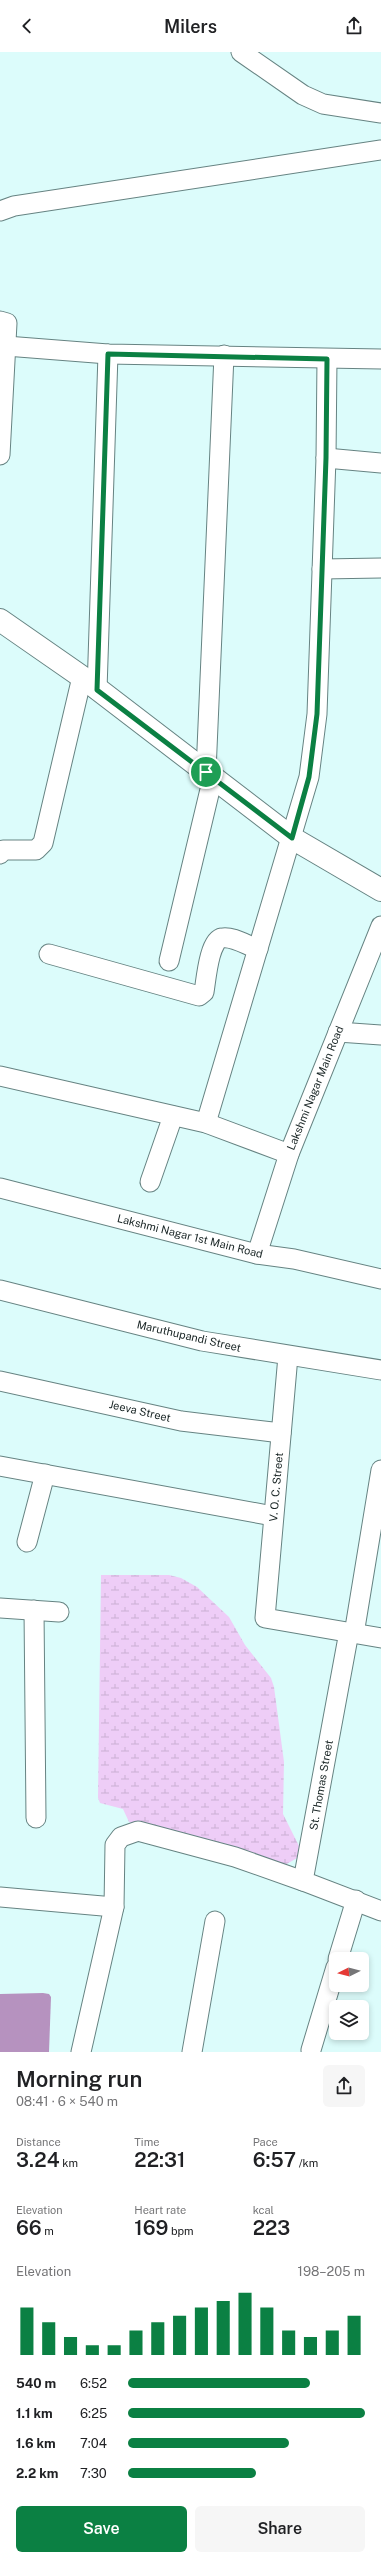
<!DOCTYPE html>
<meta charset="utf-8">
<style>
body{margin:0;font-family:"Public Sans",sans-serif;background:#f6f6f6;color:#202124;height:100vh;display:flex;flex-direction:column;font-size:15px;white-space:nowrap}
*{box-sizing:border-box;margin:0}
p{font-size:13px;color:#757577}
.icon{flex:none;width:22px;height:22px;fill:none;stroke:currentColor;stroke-width:2;stroke-linecap:round;stroke-linejoin:round}
.map{position:relative;height:2000px;overflow:hidden}
.details{display:flex;flex-direction:column;background:#fff;flex:1}
.details>*{flex:none}
.needle{width:26px;rotate:264deg}
.controls{position:absolute;left:329px;top:1900px;display:grid;gap:8px}
.controls a{display:grid;place-items:center;width:40px;height:40px;border-radius:6px;background:#fff;box-shadow:0 2px 6px #0003;font-size:20px}
.pin{position:absolute;display:grid;place-items:center;width:34px;height:34px;color:#fff;margin:-17px;border:2px solid #fff;border-radius:50%;box-shadow:0 1px 4px #0007}
.round{display:grid;place-items:center;flex:none;width:42px;height:42px;border-radius:6px;background:#f6f6f6}
.head{display:flex;align-items:center;justify-content:space-between;height:68px;padding:0 16px}
h1{font-size:22px;font-weight:600;line-height:30px}
.stats{display:grid;grid-template-columns:repeat(3,1fr);gap:6px;height:68px;padding:4px 16px}
.stats div{display:grid;align-content:center}
.stats b{font-size:20px;font-weight:600}
.stats small{font-size:11px;font-weight:400}
.stats p{font-size:11px}
.chart{height:112px;padding:8px 16px}
.chart p{display:flex;justify-content:space-between}
.chart svg{width:100%;height:72px;margin-top:4px;stroke:#0b8043;stroke-width:6}
.primary-button{display:flex;gap:8px;margin-top:auto;padding:8px 16px}
.primary-button a{flex:1;height:46px;border-radius:6px;background:#0b8043;color:#fff;font-size:16px;font-weight:600;line-height:46px;text-align:center}
.primary-button a+a{background:#f6f6f6;color:#202124}
ul{padding:0 16px;list-style:none;font-size:13px}
li{display:grid;grid-template-columns:64px 48px 1fr;align-items:center;height:30px}
li i{height:10px;border-radius:5px;background:#0b8043}
header{display:flex;justify-content:space-between;align-items:center;height:52px;padding:0 16px;background:#fff;font-size:18px;font-weight:600}
.map>svg:first-child{display:block}
.wetland{fill:url(#wetland-marsh)}
.water{fill:#b692bf}
.lines{fill:none;stroke-linecap:round;stroke-linejoin:round}
.street-casing{stroke:#668382;stroke-width:21}
.secondary-casing{stroke:#668382;stroke-width:24}
.street{stroke:#fff;stroke-width:19}
.secondary{stroke:#fff;stroke-width:22}
.route-casing{stroke:#fff;stroke-width:8}
.route{stroke:#0b8043;stroke-width:5}
.labels{text-anchor:middle;stroke-width:4;stroke-linejoin:round;paint-order:stroke}
.street-label{font-size:11px;fill:#182424;stroke:#fff}
</style>
<header><svg class="icon" aria-label="back" viewBox="0 0 24 24"><path d="M15 5l-7 7 7 7"/></svg>Milers<svg class="icon" aria-label="share" viewBox="0 0 24 24"><path d="M12 15V3M7 8l5-5 5 5M5 13v7h14v-7"/></svg></header>
<div class="map">
<svg width="381" height="2000" viewBox="0 0 381 2000">
<defs>
<pattern id="wetland-marsh" width="20" height="14" patternUnits="userSpaceOnUse"><rect width="20" height="14" fill="#eecdf7"/><path d="M1 5h8M5 5V1M11 12h8M15 12V8" fill="none" stroke="#cbb0d4"/></pattern>
</defs>
<rect width="100%" height="100%" fill="#dcfcfb"/>
<path class="wetland" d="M101 1523H169L181 1526 197 1535 229 1565 245 1593 271 1626 274 1635 284 1710 283 1762 301 1798 299 1805 283 1814 141 1774 129 1770 123 1757 100 1751 98 1746Z"/>
<path class="water" d="M43 1941 49 1942 51 1945 49 2000H0V1942Z"/>
<g class="lines">
<g class="street-casing">
<g id="street">
<path d="M241 0 303 43 323 52 381 61"/>
<path d="M0 159 14 154 381 98"/>
<path d="M0 269 7 271 0 403"/>
<path d="M6 294 108 302 381 307"/>
<path d="M326 406 381 411"/>
<path d="M322 517 381 516"/>
<path d="M97 638 108 302"/>
<path d="M206 720 224 303"/>
<path d="M0 802 3 798H36L43 791 82 625"/>
<path d="M49 902 199 944 204 940C206 929 209 888 222 886 233 884 248 894 258 897"/>
<path d="M169 909 213 725"/>
<path d="M338 980 381 983"/>
<path d="M0 1024 206 1071 289 1102"/>
<path d="M206 1071 309 725 317 662 326 406 327 307"/>
<path d="M150 1130 173 1064"/>
<path d="M0 1136 257 1202 294 1207 381 1227"/>
<path d="M257 1202 289 1102 381 874"/>
<path d="M0 1238 202 1289 381 1318"/>
<path d="M288 1304 265 1566 381 1586"/>
<path d="M0 1329 181 1369 281 1381"/>
<path d="M0 1414 273 1464"/>
<path d="M27 1490 45 1422"/>
<path d="M0 1556 59 1560"/>
<path d="M34 1558 36 1766"/>
<path d="M349 1580 303 1829 381 1859"/>
<path d="M354 1582 381 1418"/>
<path d="M0 1845 114 1855"/>
<path d="M338 1907 356 1848"/>
<path d="M311 1998 336 1915"/>
<path d="M81 2000 114 1855 115 1793 121 1785 138 1779 235 1805 303 1829"/>
<path d="M192 2000 215 1869"/>
</g>
</g>
<g class="secondary-casing">
<path id="secondary" d="M0 568 82 625 292 786 381 838"/>
</g>
<use href="#street" class="street"/>
<use href="#secondary" class="secondary"/>
</g>
<g class="lines">
<g class="route-casing">
<path id="route" d="M108 302 327 307 326 406 317 662 309 725 292 786 97 638Z"/>
</g>
<use href="#route" class="route"/>
</g>
<g class="labels">
<g class="street-label">
<text transform="translate(315 1036) rotate(-68)" y="4">Lakshmi Nagar Main Road</text>
<text transform="translate(190 1184) rotate(14)" y="4">Lakshmi Nagar 1st Main Road</text>
<text transform="translate(189 1284) rotate(13)" y="4">Maruthupandi Street</text>
<text transform="translate(140 1359) rotate(13)" y="4">Jeeva Street</text>
<text transform="translate(276 1435) rotate(-85)" y="4">V. O. C. Street</text>
<text transform="translate(321 1733) rotate(-80)" y="4">St. Thomas Street</text>
</g>
</g>
</svg>
<div class="controls">
<a><svg class="needle" viewBox="-14 -14 28 28"><path d="M0-13l5 13h-10z" fill="#e53935"/><path d="M0 13l5-13h-10z" fill="#757577"/></svg></a>
<a><svg class="icon" aria-label="layers" viewBox="0 0 24 24"><path d="M12 4l9 5-9 5-9-5zM3 14l9 5 9-5"/></svg></a>
</div>
<div class="pin" style="left:206px;top:720px;background:#1e9e55"><svg class="icon" aria-label="arrive" viewBox="0 0 24 24"><path d="M6 21V4h12l-3 4 3 4H6"/></svg></div>
</div>
<section class="details">
<div class="head"><div><h1>Morning run</h1><p>08:41 · 6 × 540 m</p></div><a class="round"><svg class="icon" aria-label="share" viewBox="0 0 24 24"><path d="M12 15V3M7 8l5-5 5 5M5 13v7h14v-7"/></svg></a></div>
<div class="stats">
<div><p>Distance</p><b>3.24<small> km</small></b></div>
<div><p>Time</p><b>22:31</b></div>
<div><p>Pace</p><b>6:57<small> /km</small></b></div>
</div>
<div class="stats">
<div><p>Elevation</p><b>66<small> m</small></b></div>
<div><p>Heart rate</p><b>169<small> bpm</small></b></div>
<div><p>kcal</p><b>223</b></div>
</div>
<div class="chart"><p><span>Elevation</span>198–205 m</p>
<svg viewBox="0 0 160 44" preserveAspectRatio="none"><path d="M5 44V15M15 44V24M25 44V33M35 44V38M45 44V38M55 44V29M65 44V24M75 44V20M85 44V15M95 44V11M105 44V6M115 44V15M125 44V29M135 44V33M145 44V29M155 44V20"/></svg>
</div>
<ul>
<li><b>540 m</b>6:52<i style="width:77%"></i></li>
<li><b>1.1 km</b>6:25<i style="width:100%"></i></li>
<li><b>1.6 km</b>7:04<i style="width:68%"></i></li>
<li><b>2.2 km</b>7:30<i style="width:54%"></i></li>
</ul>
<div class="primary-button"><a>Save</a><a>Share</a></div>
</section>
